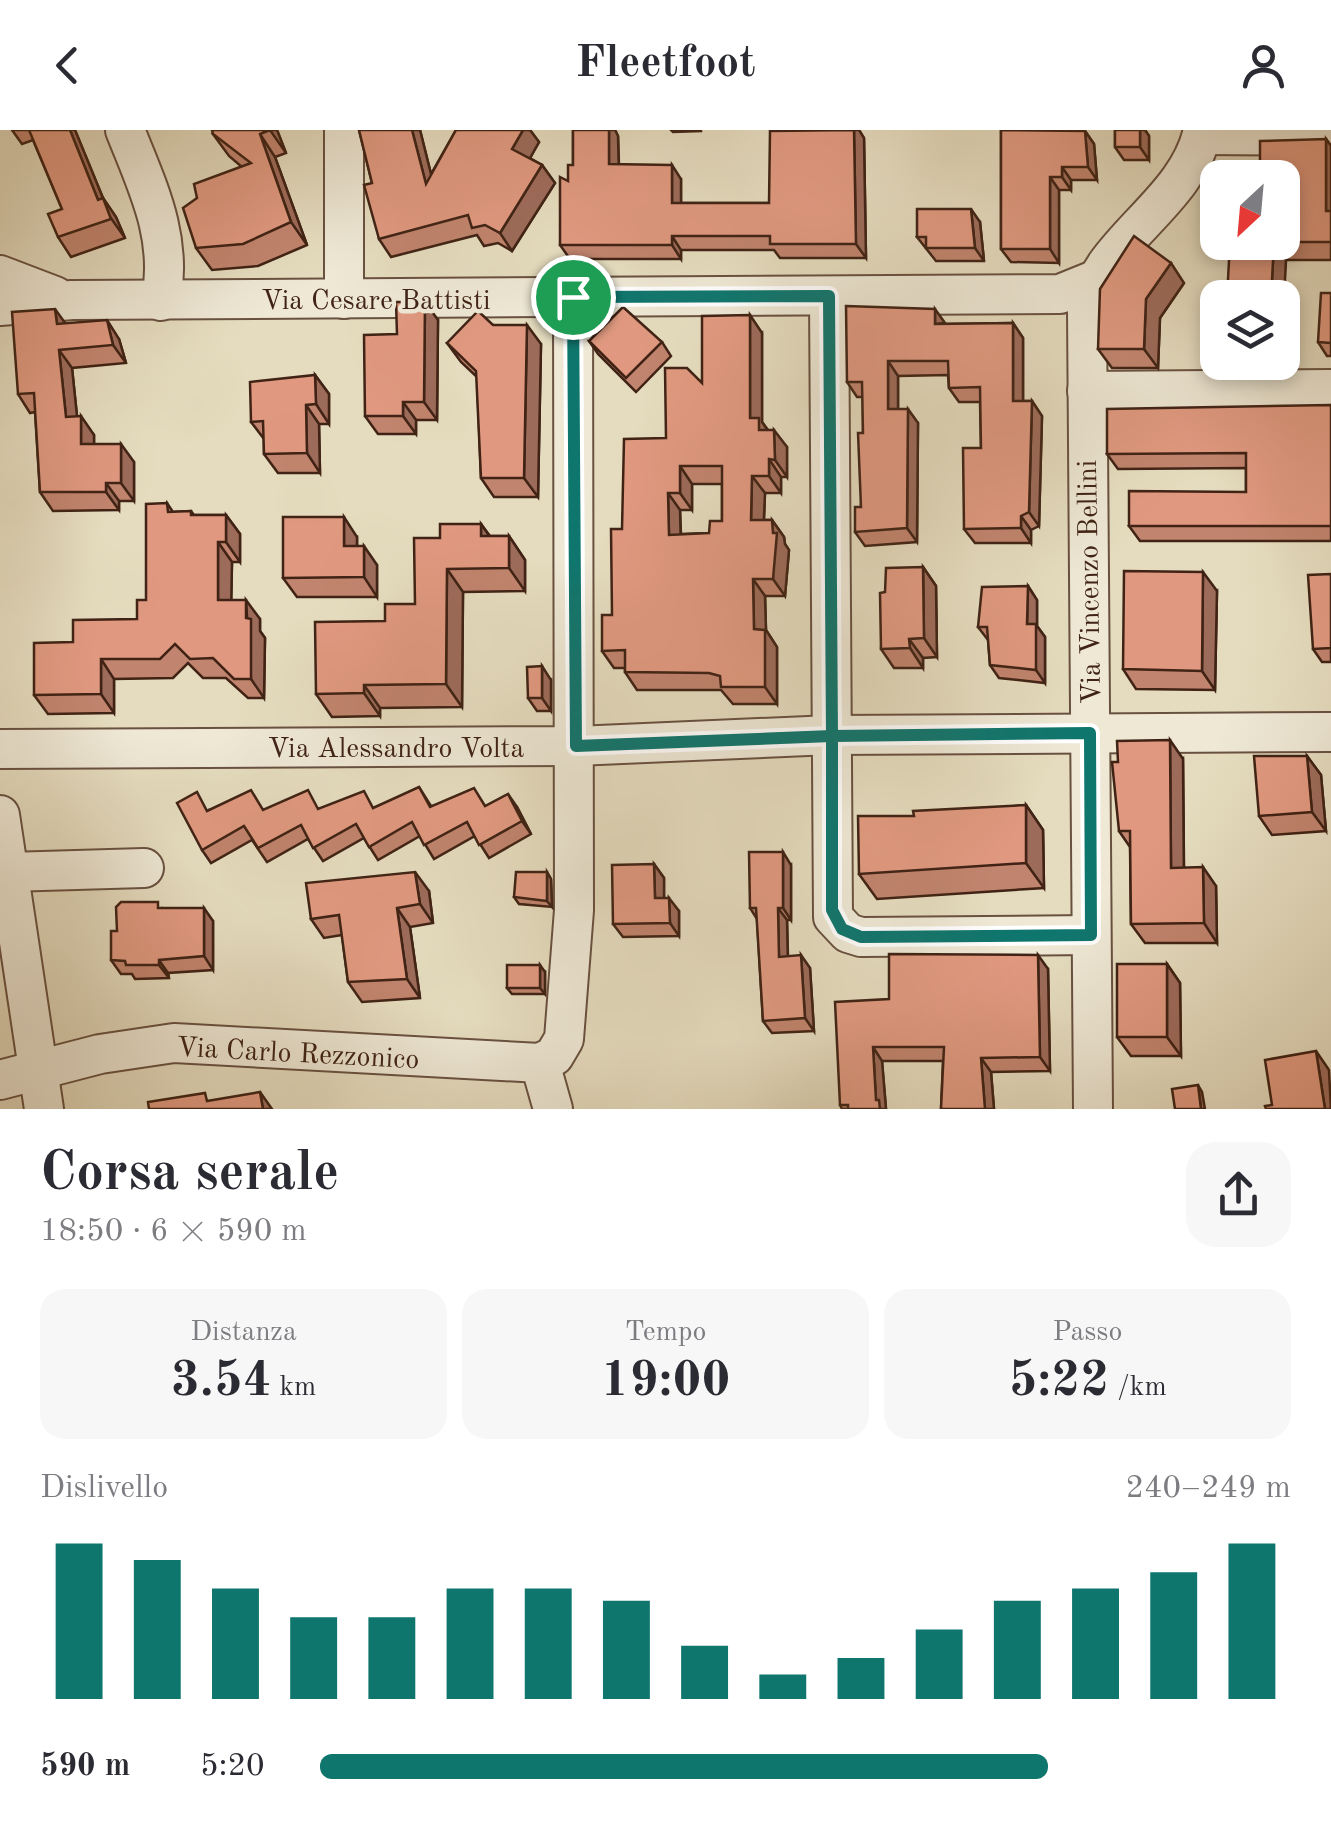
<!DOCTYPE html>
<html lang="it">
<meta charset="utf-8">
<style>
body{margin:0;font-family:"Old Standard TT",serif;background:#f7f7f7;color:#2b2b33;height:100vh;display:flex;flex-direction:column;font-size:38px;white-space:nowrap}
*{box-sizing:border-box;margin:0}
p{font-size:32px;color:#7c7c81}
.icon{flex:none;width:55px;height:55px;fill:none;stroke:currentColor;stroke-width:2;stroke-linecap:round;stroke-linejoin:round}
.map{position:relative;height:979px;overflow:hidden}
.side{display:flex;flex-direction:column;background:#fff;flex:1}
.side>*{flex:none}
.needle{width:65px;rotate:206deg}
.buttons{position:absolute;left:1200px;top:30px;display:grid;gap:20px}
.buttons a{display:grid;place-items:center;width:100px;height:100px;border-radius:20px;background:#fff;box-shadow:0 5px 15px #0003;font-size:50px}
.pin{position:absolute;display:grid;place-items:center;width:85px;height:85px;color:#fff;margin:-42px;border:5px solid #fff;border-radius:50%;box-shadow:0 2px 10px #0007}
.round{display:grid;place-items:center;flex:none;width:105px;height:105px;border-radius:30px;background:#f7f7f7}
.summary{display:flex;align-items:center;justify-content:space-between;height:170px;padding:0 40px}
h1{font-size:55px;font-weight:700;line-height:75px}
.figures{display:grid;grid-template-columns:repeat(3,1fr);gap:15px;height:170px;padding:10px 40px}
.figures div{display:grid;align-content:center;border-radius:25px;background:#f7f7f7;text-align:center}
.figures b{font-size:50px;font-weight:700}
.figures small{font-size:28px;font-weight:400}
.figures p{font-size:28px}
.chart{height:280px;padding:20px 40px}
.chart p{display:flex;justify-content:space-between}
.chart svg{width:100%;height:180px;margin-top:10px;stroke:#0f766e;stroke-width:6}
ul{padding:0 40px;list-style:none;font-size:32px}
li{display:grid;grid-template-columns:160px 120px 1fr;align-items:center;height:75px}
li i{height:25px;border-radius:12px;background:#0f766e}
header{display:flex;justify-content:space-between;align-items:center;height:130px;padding:0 40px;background:#fff;font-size:45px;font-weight:700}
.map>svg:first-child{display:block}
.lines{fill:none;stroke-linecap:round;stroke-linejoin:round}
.minor-casing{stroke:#695140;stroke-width:42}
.minor{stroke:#eee8d5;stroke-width:38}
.wall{fill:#c1846e;stroke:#402315;stroke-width:2.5;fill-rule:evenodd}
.shaded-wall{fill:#9d6b5a;stroke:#402315;stroke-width:2.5}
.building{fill:#e09980;stroke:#402315;stroke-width:2.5;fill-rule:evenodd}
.route-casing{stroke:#fff;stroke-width:20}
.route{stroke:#0f766e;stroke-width:12}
.labels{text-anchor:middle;stroke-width:9;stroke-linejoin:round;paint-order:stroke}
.street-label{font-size:28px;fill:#402315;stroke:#eee8d5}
</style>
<header><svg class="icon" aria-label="back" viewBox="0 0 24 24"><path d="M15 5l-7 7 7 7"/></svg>Fleetfoot<svg class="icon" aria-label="person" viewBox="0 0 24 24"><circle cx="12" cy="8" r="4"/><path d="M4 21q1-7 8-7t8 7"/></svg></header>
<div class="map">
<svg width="1331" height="979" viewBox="0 0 1331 979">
<rect width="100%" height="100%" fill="#e5dcbf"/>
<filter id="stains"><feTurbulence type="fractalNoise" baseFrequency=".002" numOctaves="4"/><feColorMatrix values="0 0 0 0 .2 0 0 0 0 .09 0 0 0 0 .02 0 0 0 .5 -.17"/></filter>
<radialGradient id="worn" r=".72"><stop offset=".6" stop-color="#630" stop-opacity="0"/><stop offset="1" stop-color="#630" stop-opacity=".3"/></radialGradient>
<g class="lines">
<g class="minor-casing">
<g id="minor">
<path d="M125 0C148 58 173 107 161 171"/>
<path d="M344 0V169"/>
<path d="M1202 5 1331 6"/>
<path d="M0 145 55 166"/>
<path d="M829 166 833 787 848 803 861 807 1091 805"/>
<path d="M0 176 72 170 1060 164 1097 149"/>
<path d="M1087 261 1331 259"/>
<path d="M0 619 576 616 831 605 1331 602"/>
<path d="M0 685 44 979"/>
<path d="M8 742 144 738"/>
<path d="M0 950 100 924 174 913 540 933"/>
<path d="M553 979 540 933 554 926 564 909 574 780 573 167"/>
<path d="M1093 979 1087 180C1097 112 1187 75 1203 0"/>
</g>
</g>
<use href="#minor" class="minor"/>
</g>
<g class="wall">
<path d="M12 0H75L103 68 116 87 125 108 71 127 58 107 62 79 33 10 22 14Z"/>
<path d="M277 0 286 23 275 27 307 115 258 136 212 140 196 118 242 37 229 26 213 4Z"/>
<path d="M359 0H420L431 44 456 0H530L539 12 530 28 542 35 555 53 512 121 498 113 484 116 477 105 391 127 379 109 372 53Z"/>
<path d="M573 0H615L618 6 619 34 681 49V73H769L783 0H859L864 8 866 128H780L774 120H681V129H570L560 115 573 35Z"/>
<path d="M671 0H701V1L673 2Z"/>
<path d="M1001 0 1085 1 1094 14 1097 50H1071V60H1059V133L1011 132 1001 119Z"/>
<path d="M1115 0H1145L1149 6V30H1124L1115 17Z"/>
<path d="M1326 9 1331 16V130H1286L1282 168H1227Z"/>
<path d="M980 92 984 131H936L917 107Z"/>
<path d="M1184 153 1160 188 1158 238H1112L1098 219Z"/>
<path d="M1331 163V226H1327L1318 212Z"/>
<path d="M438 190 437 290H416V304H378L365 286 397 204Z"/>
<path d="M65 193 119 209 126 233 72 238 77 286 94 305V314L134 332V371H119V380L53 381 40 362 35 282 30 283 18 264Z"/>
<path d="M1013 193 1023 208V271H1032L1042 286 1039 396 1031 400V413H975L964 399 981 318 980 272H959L949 258 948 245 898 246V279L918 293 917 412 865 416 855 402 861 377 863 303V267H857L847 252 945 194Z"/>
<path d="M493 195 541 214 538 367H494L481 348 477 247 461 232 447 213Z"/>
<path d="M762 203V292L768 300 787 317V347H781V363H765L764 390H772L784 407 785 414 789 420 785 466H765L766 500 777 517V574H733L721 560H637L625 542V538H614L602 521 612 485 622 399 666 308 702 253ZM692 354H722V391L709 403 681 404 680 380H692Z"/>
<path d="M589 211 662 212 671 226 636 262 598 224Z"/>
<path d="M1221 232H1249V237H1224Z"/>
<path d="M315 245 329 264V294H319L320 343H278L264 324V309L251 292Z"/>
<path d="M1331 275V411H1140L1129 396 1246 362V338L1118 339 1107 324Z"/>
<path d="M167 373 173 382 191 381 194 385H226L240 404V432H232L231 470 260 489V501L265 508 264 568H248L226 548H203L188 533 173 548 114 549V583L48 584 34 565 73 512 137 489 146 470Z"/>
<path d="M481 394 490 406H509L525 430V461L463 462 462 577 380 578V586L332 587 316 564 415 474 440 408Z"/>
<path d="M357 407V416L377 435V467H297L283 448Z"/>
<path d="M923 437 936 456 937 527 923 528V538H894L881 519 885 462Z"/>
<path d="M1331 444V532H1322L1313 519Z"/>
<path d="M1028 456 1037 470V496L1045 507V553L999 548 990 535 988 510 978 497Z"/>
<path d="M1217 461 1215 560 1136 559 1123 539Z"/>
<path d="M551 550V581H537L528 568Z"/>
<path d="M1307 626 1321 645 1326 701 1272 705 1259 686Z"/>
<path d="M1183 629 1184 737 1216 756 1217 813H1145L1131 794 1130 717 1119 701Z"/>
<path d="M419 657 431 676H486L517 677 531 704 489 728 475 706 434 729 420 706 378 730 364 708 323 731 308 709 267 732 252 710 211 733 202 720 209 680 375 678Z"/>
<path d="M1026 675 1043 700 1044 758 877 769 859 744 914 686Z"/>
<path d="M654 734 664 748V768L679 781V806L623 807 613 794Z"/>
<path d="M791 735V790H787L788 826 810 838 814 901 772 903 763 891 757 789 750 778Z"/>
<path d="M547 742 551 749 552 777 519 774 514 767Z"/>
<path d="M429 761 433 793 410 797 420 868 362 872 348 852 342 805 324 808 311 789Z"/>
<path d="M162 778 213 791V840L168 843 169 848 135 849 132 844H121L111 830 117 801Z"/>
<path d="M1167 834 1180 853 1181 926H1131L1117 907Z"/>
<path d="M1048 839 1050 941 991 942 994 979H941L943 931H882L886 979H842L840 975 889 869Z"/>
<path d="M545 842V864H512L507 858Z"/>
</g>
<g class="shaded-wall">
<path d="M70 0H75L107 78 103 68 116 87 125 108 98 70Z"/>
<path d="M270 0H277L286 23Z"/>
<path d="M412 0H420L438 72 426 54Z"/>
<path d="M523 0H530L539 12 525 37 512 19Z"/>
<path d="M609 0H615L618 6 619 48 609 34Z"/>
<path d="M854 0H859L864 8 866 128 856 114Z"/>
<path d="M1140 0H1145L1149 6V30L1140 17Z"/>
<path d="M1085 1 1094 14 1097 50 1088 37Z"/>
<path d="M260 4 275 27 307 115 291 92Z"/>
<path d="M1326 9 1331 16V88L1326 81Z"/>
<path d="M542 35 555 53 512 121 500 103Z"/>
<path d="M672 35 681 49V87L672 73Z"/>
<path d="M1062 37 1071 50V60L1062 47Z"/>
<path d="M1050 47 1059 60V133L1050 119Z"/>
<path d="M971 79 980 92 984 131 975 118Z"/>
<path d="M672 106 681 120V129L672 115Z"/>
<path d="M1274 113 1286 130 1282 208V168H1271Z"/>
<path d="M1171 133 1184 153 1160 188 1158 238 1144 219 1146 169Z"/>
<path d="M425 172 438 190 437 290 424 272Z"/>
<path d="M55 179 68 197 57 194Z"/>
<path d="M935 179 945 193 935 194Z"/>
<path d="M750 185 762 203V292L771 305V318L750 288Z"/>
<path d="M107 190 119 209 126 233 113 215Z"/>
<path d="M1013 193 1023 208V286L1013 271Z"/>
<path d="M527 195 541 214 538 367 524 348Z"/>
<path d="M59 220 72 238 79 305 66 287Z"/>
<path d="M888 231 898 246V293L888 279Z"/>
<path d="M315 245 329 264V294L316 274Z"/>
<path d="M1032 271 1042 286 1039 396 1029 382Z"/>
<path d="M403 272 416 290V304L403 286Z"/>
<path d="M306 275 319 294 320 343 307 323Z"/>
<path d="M908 279 918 293 917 412 907 398Z"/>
<path d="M81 286 94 305V332L81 314Z"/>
<path d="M774 300 787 317V347L775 330Z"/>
<path d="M121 314 134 332V371L121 353Z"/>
<path d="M769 329 781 347V363L769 346Z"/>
<path d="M680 336 692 354V380L680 363Z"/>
<path d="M752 346 765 363 763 408 751 390Z"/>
<path d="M106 353 119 371V380L106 362Z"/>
<path d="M668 363 680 380 681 422 669 405Z"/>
<path d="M226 385 240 404V432L226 412Z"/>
<path d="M1021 386 1031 400V413L1021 398Z"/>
<path d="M344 387 357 407V435L344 416Z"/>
<path d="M772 390 784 407 785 414 789 420 785 466 773 449Z"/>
<path d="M481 394 497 417 481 406Z"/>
<path d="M509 406 525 430V461L509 438Z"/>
<path d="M218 412 232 432 231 489 218 470Z"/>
<path d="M364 416 377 435V467L364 447Z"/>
<path d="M923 437 936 456 937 527 924 508Z"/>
<path d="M447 439 463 462 462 577 446 554Z"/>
<path d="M1203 442 1217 461 1215 560 1202 541Z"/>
<path d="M753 449 765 466 766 500 777 517V574L765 557 754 499Z"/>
<path d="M1028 456 1037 470V496L1045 507V553L1036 540 1027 494Z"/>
<path d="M246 470 260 489V501L265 508 264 568 251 549Z"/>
<path d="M909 509 923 528V538L910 518Z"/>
<path d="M101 529 114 549V583L101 564Z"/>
<path d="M542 536 551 550V581L542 568Z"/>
<path d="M364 555 380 578V586L364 563Z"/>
<path d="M1170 610 1183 629 1184 757 1171 738Z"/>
<path d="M1307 626 1321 645 1326 701 1312 682Z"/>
<path d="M508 664 517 677 531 704 522 691Z"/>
<path d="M1026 675 1043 700 1044 758 1026 733Z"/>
<path d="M783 722 791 735V790L783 778Z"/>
<path d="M654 734 664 748V781L655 768Z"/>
<path d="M1203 737 1216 756 1217 813 1204 793Z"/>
<path d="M415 742 429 761 433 793 420 774Z"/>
<path d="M547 742 551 749 552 777 547 771Z"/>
<path d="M669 768 679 781V806L670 793Z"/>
<path d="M204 778 213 791V840L204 826Z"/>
<path d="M397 778 410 797 420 868 407 849Z"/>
<path d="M778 778 787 790 788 839 779 827Z"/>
<path d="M801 825 810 838 814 901 805 888Z"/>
<path d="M1038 825 1048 839 1050 941 1040 927Z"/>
<path d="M159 830 168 843 169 848 159 835Z"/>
<path d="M1167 834 1180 853 1181 926 1167 907Z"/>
<path d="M540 835 545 842V864L540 858Z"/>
<path d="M873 917 882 931 886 979H880L876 970Z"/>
<path d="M1316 921 1329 940 1331 979H1325Z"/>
<path d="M981 928 991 942 994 979H985Z"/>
<path d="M1198 955 1202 962 1205 979H1201Z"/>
<path d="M260 962 272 979H263Z"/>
</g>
<g class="building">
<path d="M29 0H70L98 70 103 68 111 89 58 107 48 84 62 79Z"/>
<path d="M212 0H270L260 4 291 92 243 114 196 118 183 78 197 68 194 54 251 33 213 4Z"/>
<path d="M359 0H412L426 54 456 0H523L512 19 542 35 500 103 485 95 472 98 468 85 379 109 364 55 372 53Z"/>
<path d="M573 0H609V34L672 35V73H769L770 1 854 0 856 114H770V106H672V115H560V47L568 51V35H573Z"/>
<path d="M1001 0 1085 1 1088 37H1062V47H1050V119H1001Z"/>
<rect x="1115" y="0" width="25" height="17"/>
<path d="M1326 9V81H1331V112H1282V48H1260V11Z"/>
<path d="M917 79H971L975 118H926V107H917Z"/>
<path d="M1134 106 1171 133 1146 169 1144 219H1098L1100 159Z"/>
<path d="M1230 112H1282L1274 113 1271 168H1227Z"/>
<path d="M1321 163H1331V213L1318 212Z"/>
<path d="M396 172H425L424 272H403V286H365L364 205 397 204Z"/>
<path d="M846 176 935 179V194L1013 193V271H1032L1029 382 1021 386V398L964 399 963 318H981L980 257 949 258 948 231H888V279H908L907 398 855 402V377H861L858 303H863L862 252H847Z"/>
<path d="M623 177 662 212 626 248 589 211Z"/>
<path d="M55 179 57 194 107 190 113 215 59 220 66 287 81 286V314H121V353H106V362H40L34 263 18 264 12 182Z"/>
<path d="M478 181 493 195H527L524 348H481L476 241 447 213Z"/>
<path d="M750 185V288H759V300H774L775 330 769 329V346H752L751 390H772L773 403H777L773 449H753L754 499 765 500V557H721L720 546 709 543 625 542V520L602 521V485H612L611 399H622L624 309 666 308 665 238H687L702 253V186ZM680 336H722V391H710L709 403 669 405 668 363H680Z"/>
<path d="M1215 189H1218V220H1212Z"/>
<path d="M315 245 316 274 306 275 307 323 264 324 263 291 251 292 250 252Z"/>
<path d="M1331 275V396H1129V361L1246 362V323L1107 324V279Z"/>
<path d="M167 373 168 382 191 381V385H226V412H218V470H246V488L251 489V549H234L213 528 190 529 175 514 160 529H101V564L34 565V513L73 512V490L137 489V470H146V374Z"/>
<path d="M283 387H344V416H364V447L283 448Z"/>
<path d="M440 394H481V406H509V438L447 439 446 554 364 555V563L316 564 315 492 385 491V474H415L414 408H440Z"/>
<path d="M923 437 924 508 909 509 910 518 881 519 880 463 885 462 886 438Z"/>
<path d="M1124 441 1203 442 1202 541 1123 539Z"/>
<path d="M1331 444V518L1313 519 1308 445Z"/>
<path d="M1028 456 1027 494H1036V540L990 535 987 497H978L982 457Z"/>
<path d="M542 536V568H528L527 537Z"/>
<path d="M1170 610 1171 738 1203 737 1204 793 1131 794 1130 701H1119L1112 632H1118L1117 611Z"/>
<path d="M1254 626H1307L1312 682 1259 686Z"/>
<path d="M419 657 430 677 474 658 485 676 508 664 522 691 479 715 467 692 424 715 412 692 369 717 356 694 313 718 301 695 258 718 244 696 202 720 177 673 197 662 207 681 251 660 263 680 308 660 318 679 364 661 373 678Z"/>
<path d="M1026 675V733L859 744 858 686H914L913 681Z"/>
<path d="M749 722H783V778H778L779 827 801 825 805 888 763 891 756 778H750Z"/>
<path d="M654 734 655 768H669L670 793 613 794 612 735Z"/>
<path d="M415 742 420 774 397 778 407 849 348 852 339 785 311 789 306 753Z"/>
<path d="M516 742H547V771L514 767Z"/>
<path d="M121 772H158V778H204V826L159 830V835H126L125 831 111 830V801H117L116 777Z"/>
<path d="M889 824 1038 825 1040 927 981 928 985 979H941L944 917H873L876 970H879L880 979H848V975H840L835 872 889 869Z"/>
<rect x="1117" y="834" width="50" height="73"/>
<rect x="507" y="835" width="33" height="23"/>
<path d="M1316 921 1325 979H1266L1265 976 1272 975 1265 930Z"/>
<path d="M1198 955 1201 979H1175L1172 959Z"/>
<path d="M260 962 263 979H149L148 972 205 963 207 971Z"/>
</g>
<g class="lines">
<g class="route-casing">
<path id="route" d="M573 167 576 616 832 606V780L842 799 861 807 1091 805 1090 603 832 606 829 166 573 167"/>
</g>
<use href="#route" class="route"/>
</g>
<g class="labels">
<g class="street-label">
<text x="376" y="179">Via Cesare Battisti</text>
<text transform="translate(1088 452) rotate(-91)" y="10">Via Vincenzo Bellini</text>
<text x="396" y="627">Via Alessandro Volta</text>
<text transform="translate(298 922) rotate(3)" y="10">Via Carlo Rezzonico</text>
</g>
</g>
<rect width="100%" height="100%" filter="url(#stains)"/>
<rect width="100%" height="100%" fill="url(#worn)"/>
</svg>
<div class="buttons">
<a><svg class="needle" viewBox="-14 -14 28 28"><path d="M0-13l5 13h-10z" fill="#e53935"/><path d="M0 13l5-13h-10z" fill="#7c7c81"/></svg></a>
<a><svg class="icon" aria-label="layers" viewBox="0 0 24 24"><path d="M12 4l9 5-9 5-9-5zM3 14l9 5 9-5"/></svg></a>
</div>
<div class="pin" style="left:573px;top:167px;background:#1e9e55"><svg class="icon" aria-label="arrive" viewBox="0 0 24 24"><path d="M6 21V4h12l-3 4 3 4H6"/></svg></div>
</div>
<section class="side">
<div class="summary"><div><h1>Corsa serale</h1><p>18:50 · 6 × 590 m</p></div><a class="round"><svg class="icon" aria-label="share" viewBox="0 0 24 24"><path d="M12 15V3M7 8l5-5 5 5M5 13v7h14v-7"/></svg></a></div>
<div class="figures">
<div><p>Distanza</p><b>3.54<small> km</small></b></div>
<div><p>Tempo</p><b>19:00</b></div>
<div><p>Passo</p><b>5:22<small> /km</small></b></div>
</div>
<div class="chart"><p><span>Dislivello</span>240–249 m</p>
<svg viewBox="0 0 160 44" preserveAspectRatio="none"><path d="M5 44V6M15 44V10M25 44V17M35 44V24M45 44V24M55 44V17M65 44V17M75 44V20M85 44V31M95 44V38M105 44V34M115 44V27M125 44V20M135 44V17M145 44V13M155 44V6"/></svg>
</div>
<ul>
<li><b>590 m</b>5:20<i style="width:75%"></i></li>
</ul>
</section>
